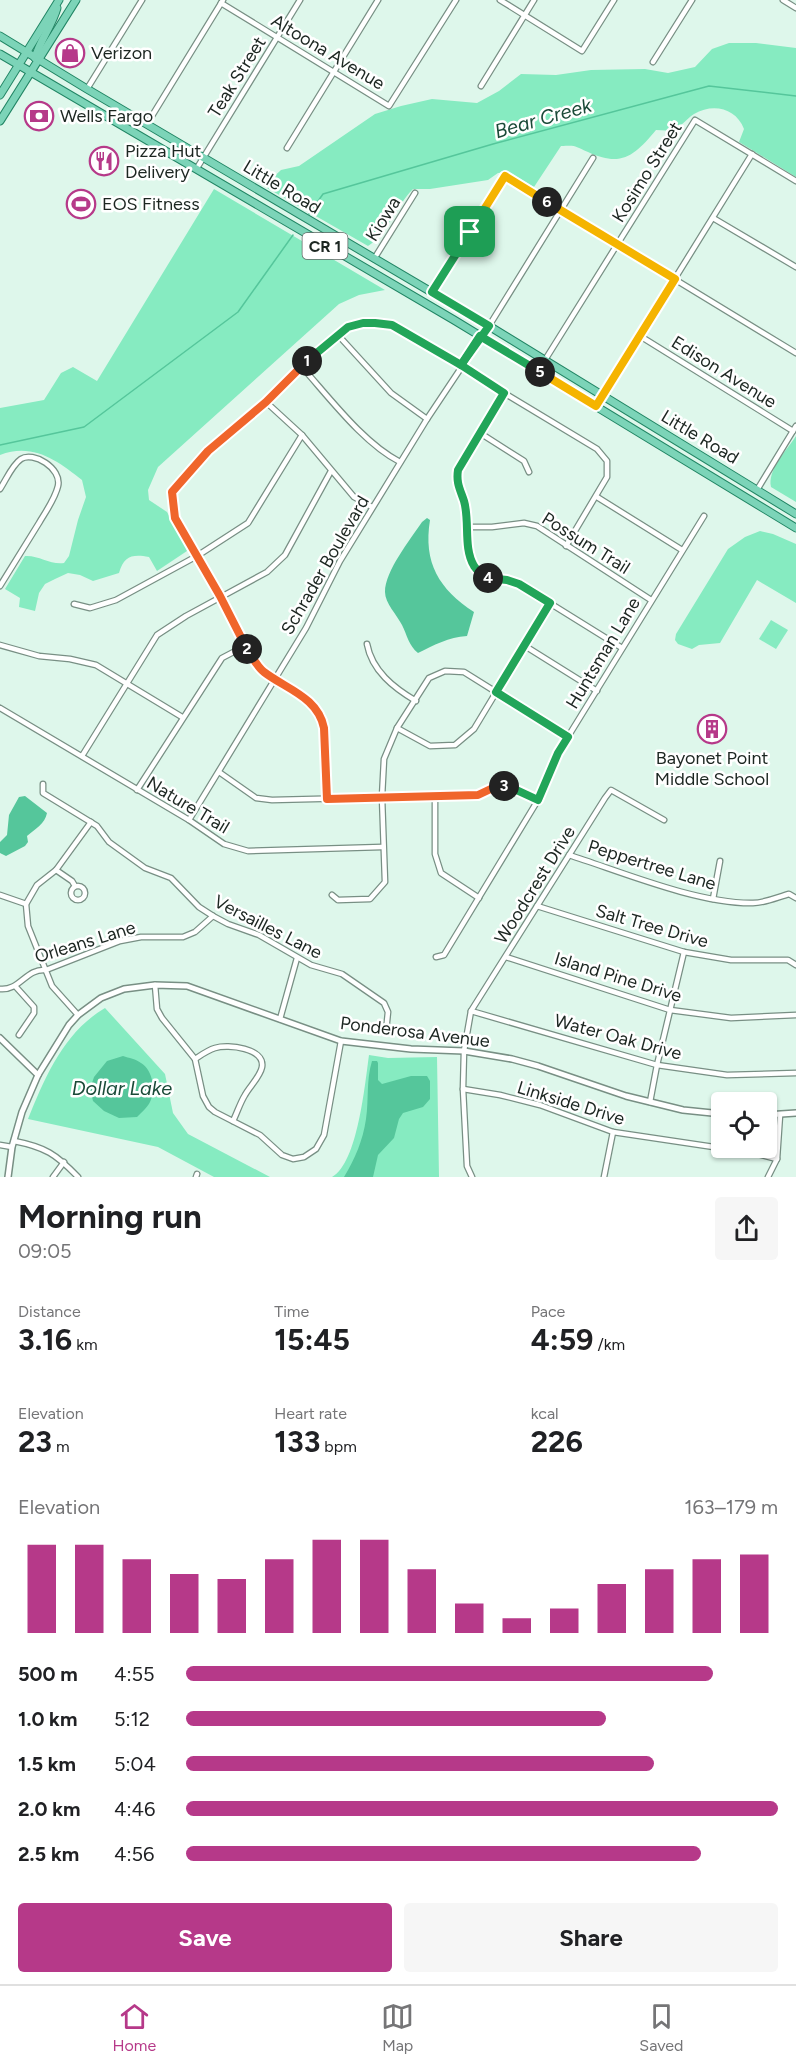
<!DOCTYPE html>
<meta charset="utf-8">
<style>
body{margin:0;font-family:Figtree,sans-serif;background:#f6f6f6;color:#202124;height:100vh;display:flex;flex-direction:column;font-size:22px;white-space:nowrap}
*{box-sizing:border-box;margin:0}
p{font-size:20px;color:#757577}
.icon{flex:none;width:33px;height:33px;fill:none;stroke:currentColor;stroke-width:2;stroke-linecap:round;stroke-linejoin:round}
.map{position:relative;height:1177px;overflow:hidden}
.sheet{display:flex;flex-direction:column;background:#fff;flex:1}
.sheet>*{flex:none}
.fabs{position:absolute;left:711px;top:1092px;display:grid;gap:12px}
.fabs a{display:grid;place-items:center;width:66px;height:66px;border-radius:6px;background:#fff;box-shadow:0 2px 4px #0004;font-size:30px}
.pin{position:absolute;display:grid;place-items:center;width:51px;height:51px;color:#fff;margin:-26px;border-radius:12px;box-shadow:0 3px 9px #0006}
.km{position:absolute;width:30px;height:30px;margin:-15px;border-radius:50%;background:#222;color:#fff;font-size:16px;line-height:30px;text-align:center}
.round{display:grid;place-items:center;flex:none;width:63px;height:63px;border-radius:6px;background:#f6f6f6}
.headline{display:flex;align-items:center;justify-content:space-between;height:102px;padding:0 18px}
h1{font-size:33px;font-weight:700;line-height:45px}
.figures{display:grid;grid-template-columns:repeat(3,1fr);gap:9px;height:102px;padding:6px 18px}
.figures div{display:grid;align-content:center}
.figures b{font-size:30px;font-weight:700}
.figures small{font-size:16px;font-weight:400}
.figures p{font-size:16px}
.chart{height:168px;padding:12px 18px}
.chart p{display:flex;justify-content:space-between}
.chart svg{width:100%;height:108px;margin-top:6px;stroke:#b63989;stroke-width:6}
.cta{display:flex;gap:12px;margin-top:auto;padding:12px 18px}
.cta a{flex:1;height:69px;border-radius:6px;background:#b63989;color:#fff;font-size:24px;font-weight:700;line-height:69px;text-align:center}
.cta a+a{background:#f6f6f6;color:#202124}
ul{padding:0 18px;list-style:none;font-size:20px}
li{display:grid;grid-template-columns:96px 72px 1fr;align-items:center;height:45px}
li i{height:15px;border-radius:8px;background:#b63989}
.dock{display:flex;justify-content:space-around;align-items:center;height:84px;border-top:2px solid #e0e0e0;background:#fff;font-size:16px;color:#757577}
.dock a{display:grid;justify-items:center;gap:3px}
.dock .on{color:#b63989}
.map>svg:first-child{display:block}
.green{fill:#86ebc1}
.water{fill:#55c69b}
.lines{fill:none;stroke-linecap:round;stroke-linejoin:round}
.stream{stroke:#55c69b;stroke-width:1.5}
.minor-casing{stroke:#788f84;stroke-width:7}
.tertiary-casing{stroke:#788f84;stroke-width:8}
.primary-casing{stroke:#218564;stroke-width:9}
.minor{stroke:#fff;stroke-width:4.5}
.tertiary{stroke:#fff;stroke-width:5}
.primary{stroke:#7cd4b8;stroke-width:7}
.split-1-casing{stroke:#fff;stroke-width:12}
.split-2-casing{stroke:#fff;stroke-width:12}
.split-3-casing{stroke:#fff;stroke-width:12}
.split-4-casing{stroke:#fff;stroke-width:12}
.split-5-casing{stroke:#fff;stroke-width:12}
.split-6-casing{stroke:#fff;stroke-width:12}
.split-7-casing{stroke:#fff;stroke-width:12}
.split-1{stroke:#22a559;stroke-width:8}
.split-2{stroke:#f0652b;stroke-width:8}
.split-3{stroke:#f0652b;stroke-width:8}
.split-4{stroke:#22a559;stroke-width:8}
.split-5{stroke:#22a559;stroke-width:8}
.split-6{stroke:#f5b400;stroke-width:8}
.split-7{stroke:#f5b400;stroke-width:8}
.labels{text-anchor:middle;stroke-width:5;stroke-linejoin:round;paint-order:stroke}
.shield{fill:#fff;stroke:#606764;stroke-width:1.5}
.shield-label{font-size:16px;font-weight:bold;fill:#1c2621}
.street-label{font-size:18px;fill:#1c2621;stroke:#fff}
.poi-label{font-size:18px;fill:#1c2621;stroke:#fff;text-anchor:start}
.water-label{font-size:20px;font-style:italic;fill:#1a4a38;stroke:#fff}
</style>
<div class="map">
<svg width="796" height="1177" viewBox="0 0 796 1177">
<rect width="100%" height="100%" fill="#def7eb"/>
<g class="green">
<path d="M729 43H756L796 48V177L739 142 744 129C736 108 713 103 694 114 686 119 680 129 671 130 666 131 661 130 656 130 635 155 622 168 588 152 574 146 577 145 561 146L534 187 509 172 498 173 488 180 430 189H413C396 206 388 233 368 246L267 188 268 182 281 170 299 166 375 114 401 106 432 99 477 103 499 91 521 74 556 75 591 70 645 69 668 73 695 67 712 49Z"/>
<path d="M214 189 385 290 359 295 339 304 158 467 148 490 149 500 167 512 186 547 187 551 157 571 149 557C132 554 124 556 119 573L93 581 80 575 68 573 55 579 45 584 39 593 35 611 19 607 20 598 5 589 25 556C39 555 50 565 64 563L69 556 78 520 86 497 82 480C58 461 33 442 0 455V408L44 400 61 373 73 367 97 381Z"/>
<path d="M796 436V502L771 487C767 470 787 450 796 436Z"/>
<path d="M760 531 773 534 796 544V603L757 580 720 643 699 645 692 649 678 644 675 640 676 634 728 549 745 537Z"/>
<path d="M771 620 788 630 776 649 759 639Z"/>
<path d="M105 1008 165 1074 173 1113 188 1134 270 1177H214L158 1147 28 1119C45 1077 64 1032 105 1008Z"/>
<path d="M369 1055 388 1058 437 1057 439 1177H332C358 1163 365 1083 369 1055Z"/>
</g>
<g class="water">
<path d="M427 518 430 520C423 563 439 589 474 612L467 636C448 637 435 645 418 653 409 646 407 635 402 625 397 615 385 603 385 592 385 571 410 540 422 522Z"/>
<path d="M25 796 47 813C45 824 35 829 27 836L28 842 25 846 6 856 0 853V842L7 835 9 815 19 797Z"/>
<path d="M123 1056C129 1058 136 1059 141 1063 153 1070 156 1091 150 1102 147 1108 141 1113 137 1117L119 1118 104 1111 93 1101 90 1089 94 1077 107 1061Z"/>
<path d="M372 1061H377L378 1063V1080L382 1084 411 1076H427L430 1081V1099L423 1107 403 1113 399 1119 394 1138 378 1155 373 1177H344C355 1159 363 1140 366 1119 369 1100 366 1080 372 1061Z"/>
</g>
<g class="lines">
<g class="stream">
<path d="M309 214 323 194 493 144 709 86 796 96"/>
<path d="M0 445 84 427 238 312 293 235"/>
</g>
<g class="minor-casing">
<g id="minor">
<path d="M500 0 582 51 614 0"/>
<path d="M783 0 796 8"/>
<path d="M221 3 389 106 456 0"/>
<path d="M653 62 692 0"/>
<path d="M481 86 534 0"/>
<path d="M87 89 142 0"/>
<path d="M147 124 223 0"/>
<path d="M287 148 378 0"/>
<path d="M197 168 300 0"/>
<path d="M713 218 796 267"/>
<path d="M374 259 415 193"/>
<path d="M432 293 505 176 796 353"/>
<path d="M338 335 391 393 427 419"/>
<path d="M640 336 793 431"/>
<path d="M545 360 695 120 796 181"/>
<path d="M301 366C329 397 363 443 400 462"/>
<path d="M504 393 458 470 456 478 458 489 464 501 470 554 473 565 480 574 492 579 507 580 519 584 622 648"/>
<path d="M266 402 302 435 354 497 372 507"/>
<path d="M596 406 752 154"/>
<path d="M480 433 524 461 529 472"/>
<path d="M0 489C6 480 12 465 21 459 33 451 62 468 58 486 55 499 46 511 39 523 26 544 13 565 0 586"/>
<path d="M757 490 796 426"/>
<path d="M597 497 682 550"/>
<path d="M467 527H492L524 523 537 526 651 600"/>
<path d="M74 604 90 608 116 600 197 556 248 523 302 435"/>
<path d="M367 644C372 671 394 688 416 701"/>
<path d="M0 645 39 656 70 659 96 665 182 717"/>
<path d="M525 646 597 691"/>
<path d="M0 708 189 820 224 844 248 851 382 847"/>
<path d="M397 728 430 746 455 745 474 729 550 603"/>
<path d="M82 756 157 635 186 616 267 572 285 555 331 471"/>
<path d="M219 772 256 798 272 800 478 795C508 780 509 786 538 800"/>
<path d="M43 784V793L97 826 109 842 145 868 171 878 199 907 213 916 228 924 259 935 311 965 342 974 384 1003 388 1012 386 1031"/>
<path d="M137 790 222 658 245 646"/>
<path d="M435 797V854L441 873 479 898"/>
<path d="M327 799 325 728 322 716 309 701 261 670 245 646 220 596 175 518 172 492 208 451 266 402 301 366 338 335 348 327 363 323 391 325 597 449 607 461V477L566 546"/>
<path d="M189 820 306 628 340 561 427 419 489 326 593 158"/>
<path d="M569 855C622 872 698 904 753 903 765 903 778 897 789 894L796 898"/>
<path d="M56 870 72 881 75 886"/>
<circle cx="78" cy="893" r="7"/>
<path d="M0 895 26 904"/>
<path d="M332 895 338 900 370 899 385 882 382 797 384 759 397 728 429 678 445 671 464 672 568 737"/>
<path d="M713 899 720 861"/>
<path d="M537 906 684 952 731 960H788L796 965"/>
<path d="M436 957 444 955 538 800 558 753 704 516"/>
<path d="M506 957 670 1010 731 1018 796 1015"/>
<path d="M155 985 157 1009 162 1018 195 1059 203 1096 209 1107 215 1112 260 1135 282 1155 293 1159 304 1157 316 1149 324 1135 341 1041"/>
<path d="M16 987 34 1007V1013L19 1035"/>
<path d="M0 989C20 991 26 968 46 970L120 941 141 937H183L195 932 213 916"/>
<path d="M471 1011 657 1065 727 1075 796 1073"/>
<path d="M78 1015 52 986 28 926 26 904 37 885 56 870 91 822"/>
<path d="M280 1019 297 958"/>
<path d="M195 1059C201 1055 208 1050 215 1048 228 1044 265 1048 262 1067 260 1077 250 1086 245 1095 240 1103 237 1113 233 1121"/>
<path d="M463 1089 500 1095 540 1105 613 1132 754 1153 777 1159"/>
<path d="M650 1102 657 1065 684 952"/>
<path d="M14 1141C45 1147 56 1154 78 1177"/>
<path d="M0 1145 12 1147"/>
<path d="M53 1177 64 1162"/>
<path d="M196 1177 197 1174"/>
<path d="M472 1177 467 1166 463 1089 464 1051 471 1011 605 798 611 790 664 820"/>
<path d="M604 1177 613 1132"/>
<path d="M768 1177 777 1159 780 1115"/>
</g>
</g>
<g class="tertiary-casing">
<g id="tertiary">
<path d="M0 1038 38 1075"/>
<path d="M766 1115 796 1113"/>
<path d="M8 1177 12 1147 22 1112 38 1075 69 1025 78 1015 101 998 124 989 155 985 187 986 341 1041 411 1049 464 1051 512 1059 538 1066 626 1096 683 1110 722 1114"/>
</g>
</g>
<g class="primary-casing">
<g id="primary">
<path d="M0 36 87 89 489 326 796 514"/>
<path d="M0 54 454 320 796 528"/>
<path d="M35 58C40 40 52 26 57 8"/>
<path d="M0 95 59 0"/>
<path d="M0 121 76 0"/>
</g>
</g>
<use href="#minor" class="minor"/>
<use href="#tertiary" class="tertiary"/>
<use href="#primary" class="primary"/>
</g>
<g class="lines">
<g class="split-1-casing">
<path id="split-1" d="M307 361 348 327 363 323H375L392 325 461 365 489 326 432 292 470 232"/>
</g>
<g class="split-2-casing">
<path id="split-2" d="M247 649 220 596 175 518 172 492 208 451 266 402 307 361"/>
</g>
<g class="split-3-casing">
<path id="split-3" d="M247 649C252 656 257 667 264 672 286 689 318 697 324 728L327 799 478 795 497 786H504"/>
</g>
<g class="split-4-casing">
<path id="split-4" d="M488 578 507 580 519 584 550 603 496 692 568 737 558 753 538 800 508 786H504"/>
</g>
<g class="split-5-casing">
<path id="split-5" d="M488 578C482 575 478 572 474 566 463 548 470 521 464 501 460 489 456 483 458 470L504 393 461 365 480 336 540 372"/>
</g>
<g class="split-6-casing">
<path id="split-6" d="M540 372 596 406 675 279 547 202"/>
</g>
<g class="split-7-casing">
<path id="split-7" d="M470 232 505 176 547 202"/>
</g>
<use href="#split-1" class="split-1"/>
<use href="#split-2" class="split-2"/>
<use href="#split-3" class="split-3"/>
<use href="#split-4" class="split-4"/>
<use href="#split-5" class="split-5"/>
<use href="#split-6" class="split-6"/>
<use href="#split-7" class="split-7"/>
</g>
<defs>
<g id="shop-ring" transform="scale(1.5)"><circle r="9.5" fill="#fff" stroke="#b63989" stroke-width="1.5"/><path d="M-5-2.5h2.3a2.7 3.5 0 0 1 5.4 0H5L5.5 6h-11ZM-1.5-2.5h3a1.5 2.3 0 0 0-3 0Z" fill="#b63989"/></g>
<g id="bank-ring" transform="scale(1.5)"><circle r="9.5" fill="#fff" stroke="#b63989" stroke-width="1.5"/><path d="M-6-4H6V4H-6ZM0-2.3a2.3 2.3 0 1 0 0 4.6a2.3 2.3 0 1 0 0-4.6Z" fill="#b63989"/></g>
<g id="restaurant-ring" transform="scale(1.5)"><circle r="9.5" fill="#fff" stroke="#b63989" stroke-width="1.5"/><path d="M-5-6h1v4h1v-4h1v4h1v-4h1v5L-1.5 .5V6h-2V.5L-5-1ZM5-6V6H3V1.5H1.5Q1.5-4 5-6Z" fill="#b63989"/></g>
<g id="stadium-ring" transform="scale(1.5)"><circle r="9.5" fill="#fff" stroke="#b63989" stroke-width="1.5"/><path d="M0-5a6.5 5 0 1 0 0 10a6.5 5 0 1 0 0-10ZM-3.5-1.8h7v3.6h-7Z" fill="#b63989"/></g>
<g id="building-ring" transform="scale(1.5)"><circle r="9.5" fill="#fff" stroke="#b63989" stroke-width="1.5"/><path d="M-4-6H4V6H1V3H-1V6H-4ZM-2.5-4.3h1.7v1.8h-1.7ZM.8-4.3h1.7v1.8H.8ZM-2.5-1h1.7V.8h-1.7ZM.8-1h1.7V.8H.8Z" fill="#b63989"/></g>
</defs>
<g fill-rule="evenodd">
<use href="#shop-ring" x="70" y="53"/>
<use href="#bank-ring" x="39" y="116"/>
<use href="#restaurant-ring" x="104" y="161"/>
<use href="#stadium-ring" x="81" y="204"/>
<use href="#building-ring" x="712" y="729"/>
</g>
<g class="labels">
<rect class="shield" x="302.5" y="233" width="45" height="26" rx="4.5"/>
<g class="shield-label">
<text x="325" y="252">CR 1</text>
</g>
<g class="street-label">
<text transform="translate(328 52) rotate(31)" y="6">Altoona Avenue</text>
<text transform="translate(237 77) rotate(-58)" y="6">Teak Street</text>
<text transform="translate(647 172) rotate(-58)" y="6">Kosimo Street</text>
<text transform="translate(282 187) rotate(31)" y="6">Little Road</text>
<text transform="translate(383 219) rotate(-58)" y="6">Kiowa</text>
<text transform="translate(724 372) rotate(32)" y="6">Edison Avenue</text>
<text transform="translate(700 437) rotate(31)" y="6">Little Road</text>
<text transform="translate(586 543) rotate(32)" y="6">Possum Trail</text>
<text transform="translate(325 565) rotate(-60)" y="6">Schrader Boulevard</text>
<text transform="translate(603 653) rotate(-59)" y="6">Huntsman Lane</text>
<text transform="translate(188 805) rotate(31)" y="6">Nature Trail</text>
<text transform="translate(652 865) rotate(17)" y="6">Peppertree Lane</text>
<text transform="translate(535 885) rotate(-58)" y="6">Woodcrest Drive</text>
<text transform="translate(652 926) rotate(16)" y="6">Salt Tree Drive</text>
<text transform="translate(268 927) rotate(27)" y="6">Versailles Lane</text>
<text transform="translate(85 942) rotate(-17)" y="6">Orleans Lane</text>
<text transform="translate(618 977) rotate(17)" y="6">Island Pine Drive</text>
<text transform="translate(415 1032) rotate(7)" y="6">Ponderosa Avenue</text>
<text transform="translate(618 1037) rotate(15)" y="6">Water Oak Drive</text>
<text transform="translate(571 1103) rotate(17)" y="6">Linkside Drive</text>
</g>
<g class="poi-label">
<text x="91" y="59">Verizon</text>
<text x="60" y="122">Wells Fargo</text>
<text x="125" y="157">Pizza Hut<tspan x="125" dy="21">Delivery</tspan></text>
<text x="102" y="210">EOS Fitness</text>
<text x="712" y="764" text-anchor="middle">Bayonet Point<tspan x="712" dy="21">Middle School</tspan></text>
</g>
<g class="water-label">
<text transform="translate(543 118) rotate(-16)" y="7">Bear Creek</text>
<text x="122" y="1095">Dollar Lake</text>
</g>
</g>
</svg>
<div class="fabs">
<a><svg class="icon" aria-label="locate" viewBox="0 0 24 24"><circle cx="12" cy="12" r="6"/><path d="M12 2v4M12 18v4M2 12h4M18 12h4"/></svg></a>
</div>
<div class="pin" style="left:470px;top:232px;background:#1e9e55"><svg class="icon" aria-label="arrive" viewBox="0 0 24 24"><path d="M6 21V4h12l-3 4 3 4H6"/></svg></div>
<b class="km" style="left:307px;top:361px">1</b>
<b class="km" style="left:247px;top:649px">2</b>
<b class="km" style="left:504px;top:786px">3</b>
<b class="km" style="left:488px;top:578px">4</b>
<b class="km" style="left:540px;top:372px">5</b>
<b class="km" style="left:547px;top:202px">6</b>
</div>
<section class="sheet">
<div class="headline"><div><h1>Morning run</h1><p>09:05</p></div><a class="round"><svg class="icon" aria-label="share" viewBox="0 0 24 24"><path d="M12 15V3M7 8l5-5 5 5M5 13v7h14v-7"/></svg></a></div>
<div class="figures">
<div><p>Distance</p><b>3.16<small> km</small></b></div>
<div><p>Time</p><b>15:45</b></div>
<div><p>Pace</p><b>4:59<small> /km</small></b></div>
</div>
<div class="figures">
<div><p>Elevation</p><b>23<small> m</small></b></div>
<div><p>Heart rate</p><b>133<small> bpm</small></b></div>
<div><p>kcal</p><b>226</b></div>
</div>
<div class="chart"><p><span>Elevation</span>163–179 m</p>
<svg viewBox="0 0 160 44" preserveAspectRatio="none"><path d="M5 44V8M15 44V8M25 44V14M35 44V20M45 44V22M55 44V14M65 44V6M75 44V6M85 44V18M95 44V32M105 44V38M115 44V34M125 44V24M135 44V18M145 44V14M155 44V12"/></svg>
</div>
<ul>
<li><b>500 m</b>4:55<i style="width:89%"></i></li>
<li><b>1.0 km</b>5:12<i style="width:71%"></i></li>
<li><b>1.5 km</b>5:04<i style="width:79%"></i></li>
<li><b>2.0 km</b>4:46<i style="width:100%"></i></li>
<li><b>2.5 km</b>4:56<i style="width:87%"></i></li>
</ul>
<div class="cta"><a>Save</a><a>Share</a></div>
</section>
<nav class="dock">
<a class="on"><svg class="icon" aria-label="home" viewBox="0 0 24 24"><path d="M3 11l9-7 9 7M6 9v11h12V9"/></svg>Home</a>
<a><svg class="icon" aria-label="map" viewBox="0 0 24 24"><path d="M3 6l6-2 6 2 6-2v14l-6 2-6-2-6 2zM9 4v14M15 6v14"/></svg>Map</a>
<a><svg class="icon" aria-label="saved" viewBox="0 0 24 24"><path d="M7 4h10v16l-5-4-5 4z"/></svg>Saved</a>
</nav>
